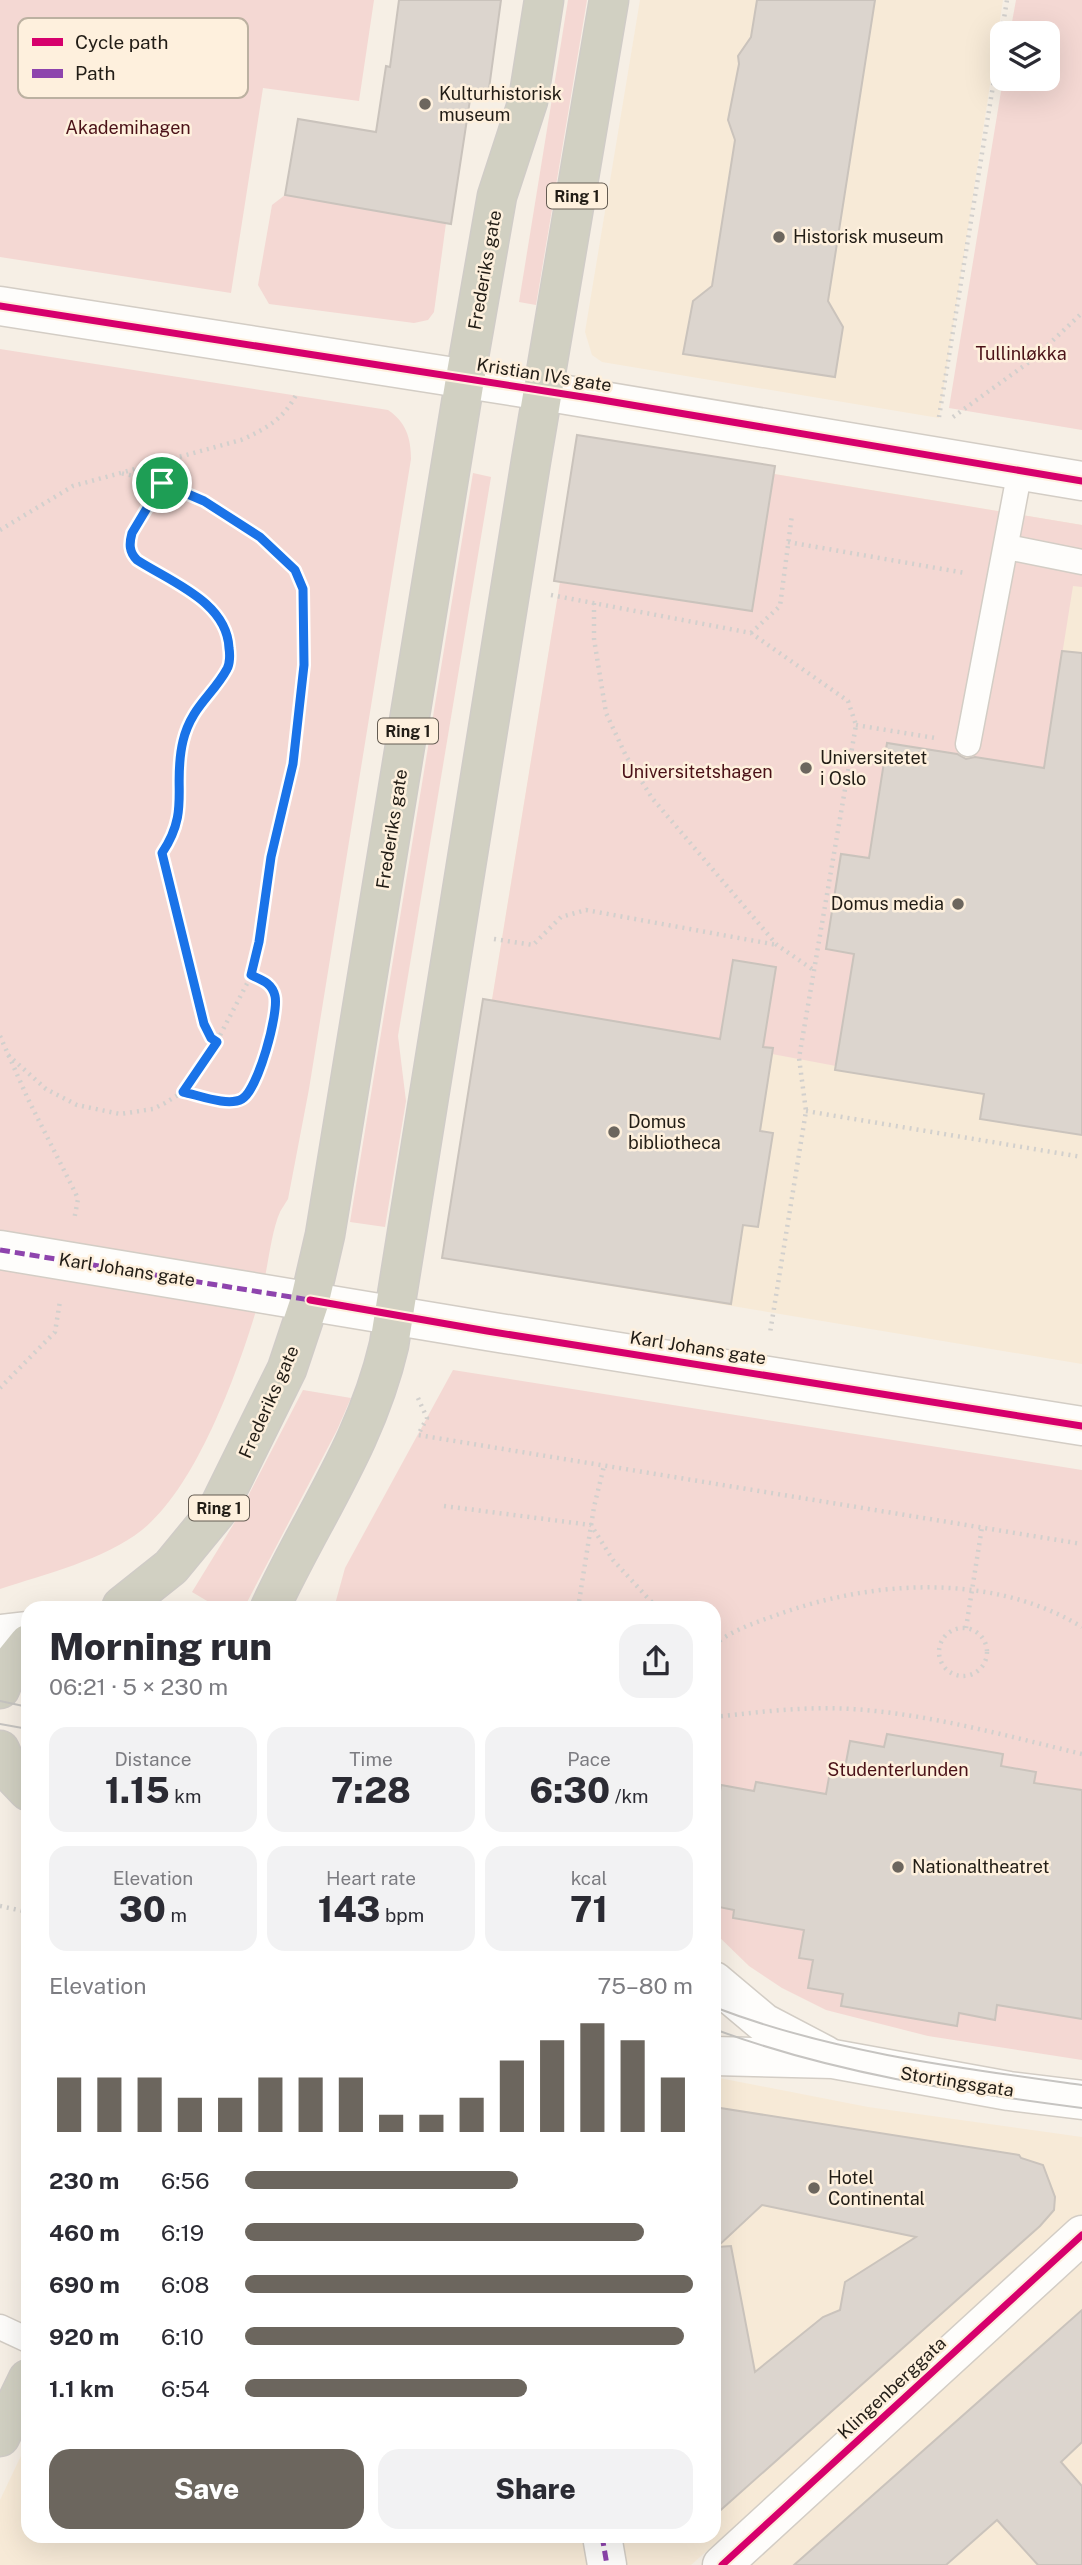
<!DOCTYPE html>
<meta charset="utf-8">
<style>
body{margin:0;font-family:"Public Sans",sans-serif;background:#f2f2f3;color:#2b2b33;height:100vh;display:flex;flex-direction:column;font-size:26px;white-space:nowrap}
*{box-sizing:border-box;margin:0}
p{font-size:23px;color:#7c7c81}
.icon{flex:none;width:38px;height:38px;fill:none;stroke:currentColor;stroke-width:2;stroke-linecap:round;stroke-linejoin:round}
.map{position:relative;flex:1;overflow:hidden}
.side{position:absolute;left:21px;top:1601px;width:700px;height:942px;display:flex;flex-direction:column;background:#fff;border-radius:21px;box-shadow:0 7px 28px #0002}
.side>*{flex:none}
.fabs{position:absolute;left:990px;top:21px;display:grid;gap:14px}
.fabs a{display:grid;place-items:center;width:70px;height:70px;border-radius:14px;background:#fff;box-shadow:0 7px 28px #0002;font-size:35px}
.pin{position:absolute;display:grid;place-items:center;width:60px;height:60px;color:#fff;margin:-30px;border:4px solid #fff;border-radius:50%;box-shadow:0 2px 7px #0007}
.round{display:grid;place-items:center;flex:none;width:74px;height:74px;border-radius:21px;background:#f2f2f3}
.summary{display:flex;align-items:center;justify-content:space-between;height:119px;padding:0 28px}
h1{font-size:38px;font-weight:800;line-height:52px}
.metrics{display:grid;grid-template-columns:repeat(3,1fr);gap:10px;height:119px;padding:7px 28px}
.metrics div{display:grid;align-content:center;border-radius:18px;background:#f2f2f3;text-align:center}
.metrics b{font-size:35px;font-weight:800}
.metrics small{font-size:19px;font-weight:400}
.metrics p{font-size:19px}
.chart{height:196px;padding:14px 28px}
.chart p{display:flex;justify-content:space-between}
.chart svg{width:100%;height:126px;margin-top:7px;stroke:#6c665e;stroke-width:6}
.primary-button{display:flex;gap:14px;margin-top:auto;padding:14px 28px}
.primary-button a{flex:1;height:80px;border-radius:21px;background:#6c665e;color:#fff;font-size:28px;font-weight:800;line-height:80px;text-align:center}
.primary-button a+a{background:#f2f2f3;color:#2b2b33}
ul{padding:0 28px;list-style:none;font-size:23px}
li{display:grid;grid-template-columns:112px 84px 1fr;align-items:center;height:52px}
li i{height:18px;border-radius:9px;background:#6c665e}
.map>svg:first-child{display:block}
.built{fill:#f7ead7}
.green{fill:#f4d8d3}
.building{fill:#dcd5ce;stroke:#cac3bc;stroke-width:2;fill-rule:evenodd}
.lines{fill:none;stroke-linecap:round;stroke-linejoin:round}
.lane-casing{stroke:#d3cdc5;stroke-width:27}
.street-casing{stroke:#d3cdc5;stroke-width:41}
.secondary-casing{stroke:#d3cdc5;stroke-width:41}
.highway-casing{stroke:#d0ccc7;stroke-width:41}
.path{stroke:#d2d0cd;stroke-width:4.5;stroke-dasharray:2 5;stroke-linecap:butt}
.lane{stroke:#fefdfb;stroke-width:24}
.street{stroke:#fefdfb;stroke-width:38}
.secondary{stroke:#fefdfb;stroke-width:38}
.highway{stroke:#d1d0c2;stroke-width:38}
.tram{stroke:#c6c4c1;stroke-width:2}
.quiet{stroke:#8e44ad;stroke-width:5;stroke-dasharray:10 5;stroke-linecap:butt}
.cycleway-casing{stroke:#fef0dd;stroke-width:11}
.cycleway{stroke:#d6006c;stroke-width:7}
.route-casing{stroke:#fff;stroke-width:14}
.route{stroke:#1a73e8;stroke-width:9}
.poi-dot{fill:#6c665e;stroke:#fef0dd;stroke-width:2.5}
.labels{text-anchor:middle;stroke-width:5;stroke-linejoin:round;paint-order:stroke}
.shield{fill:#fef0dd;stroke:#645c52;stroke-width:2}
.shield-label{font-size:16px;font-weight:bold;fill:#221d16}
.poi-label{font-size:18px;fill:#221d16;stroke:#fef0dd;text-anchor:start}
.park-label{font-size:18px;fill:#4b1218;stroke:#fef0dd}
.street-label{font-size:18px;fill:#221d16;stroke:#fef0dd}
.key{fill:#fef0dd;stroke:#bcb1a1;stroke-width:2}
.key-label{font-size:19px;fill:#221d16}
</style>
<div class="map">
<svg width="1082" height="2565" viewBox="0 0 1082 2565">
<rect width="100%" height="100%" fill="#f6efe5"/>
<g class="built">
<path d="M640 0H1003L939 418 602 362 592 355 585 332Z"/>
<path d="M577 435 775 466V474L1082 525V1364L442 1258 483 999 492 1000 558 596 560 583 554 581Z"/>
<path d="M714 2077 868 2107 1082 2137V2218L691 2565H0V2500L28 2441V2536H714Z"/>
<path d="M1082 2235V2565H722Z"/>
</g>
<g class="green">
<path d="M0 0H374L359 101 263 88 231 293 0 257Z"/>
<path d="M568 0H587L536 305 519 302Z"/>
<path d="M1016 0H1082V430L949 408 1003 79H1048V33H1010Z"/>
<path d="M285 195 446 223 434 312 428 320 414 323 269 304 258 285 272 205Z"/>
<path d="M0 349 388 410C406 422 411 438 411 459L309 1089 288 1199C285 1204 282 1208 280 1212 271 1232 268 1268 262 1290 243 1359 199 1485 142 1530 104 1560 45 1574 0 1589Z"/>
<path d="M473 473 491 477 398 1036 406 1101 385 1227 350 1222Z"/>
<path d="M774 474 1082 525V587L1073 586 1044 768 887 743 869 858 841 855 826 949 854 953 836 1066 772 1054 773 1048 763 1047 775 967 733 960 720 1039 492 1000 560 582 752 611Z"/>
<path d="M453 1370 1082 1470V2060L928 2036 826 2010 782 1988 749 1966 714 1932V1608H334L345 1568Z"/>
<path d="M303 1390 351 1398 337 1430 244 1608H219L192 1592 233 1525Z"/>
</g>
<g class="building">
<path d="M399 0H501L488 96 471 93 451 224 285 195 298 119 376 132 386 66 390 67Z"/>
<path d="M757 0H875L828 301 843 327 835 377 683 354 693 301 712 286 735 140 728 120 739 64 738 56 751 37Z"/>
<path d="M577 435 775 466 752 611 554 581Z"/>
<path d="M1062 651 1082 653V1135L980 1119 984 1094 835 1070 854 954 826 949 841 854 869 858 887 743 957 754 966 759 975 757 1044 768Z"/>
<path d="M733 960 776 967 763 1047 773 1048 760 1131 773 1133 758 1227 743 1225 731 1304 442 1258 483 999 720 1039Z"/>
<path d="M887 1734 1003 1754 1001 1766 1036 1772 1034 1783 1082 1790V2019L997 2005 995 2020 959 2013 957 2026 841 2006 843 1994 808 1988 813 1960 799 1958 804 1930 733 1918 734 1910 714 1906V1827L721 1785 754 1791 756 1782 826 1794 831 1766 845 1768 850 1741 884 1747Z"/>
<path d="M714 2107 1019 2155 1021 2158 1043 2165 1055 2197 1054 2210 1040 2226 714 2516ZM762 2205 916 2237 845 2282 840 2310 823 2317 755 2372 731 2246 717 2247Z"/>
<path d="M1082 2310V2442L1061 2462 1082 2486V2565H1038L997 2520 946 2565H794Z"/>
</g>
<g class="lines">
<g class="lane-casing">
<g id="lane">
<path d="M1007 547 1082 562"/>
<path d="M968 744 1020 470"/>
<path d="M0 2327 28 2340"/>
</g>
</g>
<g class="street-casing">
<g id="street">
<path d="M543 391 1082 481"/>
<path d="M0 1250 487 1331 1082 1426"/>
<path d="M714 1981 764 2023 825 2055"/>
<path d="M714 2056 833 2059 1009 2091 1082 2100"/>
<path d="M602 2536 607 2565"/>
<path d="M722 2565 1082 2235"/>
</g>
</g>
<g class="secondary-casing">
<g id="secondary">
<path d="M0 306 543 391"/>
<path d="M0 1634 28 1631"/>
</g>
</g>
<g class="highway-casing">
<g id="highway">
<path d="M122 1606 171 1567 217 1511 287 1369 310 1300 325 1235 465 379 497 196 528 101 544 0"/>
<path d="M270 1608C312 1517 366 1444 389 1345L531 461 609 0"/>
<path d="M0 1689 8 1669 28 1644"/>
<path d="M0 1750 9 1771 28 1791"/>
<path d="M0 2437 28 2379"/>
</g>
</g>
<g class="path">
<path d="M939 417 1007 0"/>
<path d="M953 417 1032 360 1082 313"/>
<path d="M162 483 132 533C129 544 129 552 137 560L211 608 223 622 229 639 228 668 198 707 184 736 180 751 179 819 162 853 204 1024 217 1042"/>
<path d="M0 530 73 486 241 440C266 429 284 419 297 393"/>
<path d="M788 542 965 573"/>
<path d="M551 595 751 633 848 701 856 725 799 1058 806 1111 770 1333"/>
<path d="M594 603V639L606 713 626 756 652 798 777 945 812 969"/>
<path d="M751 633 780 606 792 515"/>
<path d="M856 725 935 738"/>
<path d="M494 939 533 945 561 917 586 910 777 945"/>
<path d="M0 1036 28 1099 75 1192 78 1199 74 1220"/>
<path d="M8 1055 46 1089 77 1105 120 1114 153 1109 165 1103 183 1092 206 1062 251 976 259 942 264 896 293 763 299 715 304 665 303 589C291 544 205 496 162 483 148 479 134 476 120 473"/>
<path d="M183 1092 236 1101C242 1100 246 1098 249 1092 260 1075 279 1016 275 996 272 983 262 980 251 976"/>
<path d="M806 1111 1082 1157"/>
<path d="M0 1388 55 1332 60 1301"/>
<path d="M418 1398 427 1418 418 1435 1082 1544"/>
<path d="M444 1506 591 1525 613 1560 657 1608"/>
<path d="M578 1608 594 1507 604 1466"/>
<circle cx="963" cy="1652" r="24"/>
<path d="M966 1628 982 1527"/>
<path d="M714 1645C733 1629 758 1622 782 1613 876 1580 993 1573 1082 1627"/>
<path d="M714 1717C760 1712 805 1706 852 1709 930 1714 1007 1736 1082 1754"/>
<path d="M0 1906 28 1912"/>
</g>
<use href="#lane" class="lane"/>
<use href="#street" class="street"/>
<use href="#secondary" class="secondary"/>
<use href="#highway" class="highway"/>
<g class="tram">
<path d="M0 1701 28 1707"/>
<path d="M0 1724 28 1729"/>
<path d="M714 2007C831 2052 958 2068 1082 2085"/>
<path d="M714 2029C832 2073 958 2092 1082 2108"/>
</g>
<g class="quiet">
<path d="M0 1250 310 1300"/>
<path d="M602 2536 607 2565"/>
</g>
<g class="cycleway-casing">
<g id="cycleway">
<path d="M0 306 596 399 1082 481"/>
<path d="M310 1300 487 1331 1082 1426"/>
<path d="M722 2565 1082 2235"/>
</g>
</g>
<use href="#cycleway" class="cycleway"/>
</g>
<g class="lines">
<g class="route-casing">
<path id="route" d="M162 483 204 501 260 537 295 570 303 589 304 665 293 764 271 857 259 942 251 975C262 980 272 983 275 996 279 1013 258 1090 242 1099 228 1107 198 1095 183 1092L217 1042 211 1038 204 1024 162 853C191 810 172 786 183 741 191 707 213 695 227 669 230 664 230 654 229 648 227 602 171 582 137 560 129 552 129 544 132 533Z"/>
</g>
<use href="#route" class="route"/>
</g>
<g class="poi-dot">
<circle cx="425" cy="104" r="7"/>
<circle cx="779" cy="237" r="7"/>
<circle cx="806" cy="768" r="7"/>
<circle cx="958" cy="904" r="7"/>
<circle cx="614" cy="1132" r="7"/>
<circle cx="898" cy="1867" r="7"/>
<circle cx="814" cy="2188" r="7"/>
</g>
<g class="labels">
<g class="shield">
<rect x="547" y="183.5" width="60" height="25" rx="5"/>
<rect x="378" y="718.5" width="60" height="25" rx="5"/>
<rect x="189" y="1495.5" width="60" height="25" rx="5"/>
</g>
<g class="shield-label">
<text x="577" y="202">Ring 1</text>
<text x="408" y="737">Ring 1</text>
<text x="219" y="1514">Ring 1</text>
</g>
<g class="poi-label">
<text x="439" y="100">Kulturhistorisk<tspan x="439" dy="21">museum</tspan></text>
<text x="793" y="243">Historisk museum</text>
<text x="820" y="764">Universitetet<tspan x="820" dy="21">i Oslo</tspan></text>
<text x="944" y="910" text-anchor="end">Domus media</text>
<text x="628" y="1128">Domus<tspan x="628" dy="21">bibliotheca</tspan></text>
<text x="912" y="1873">Nationaltheatret</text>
<text x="828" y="2184">Hotel<tspan x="828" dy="21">Continental</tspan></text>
</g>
<g class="park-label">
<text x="128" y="134">Akademihagen</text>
<text x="1021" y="360">Tullinløkka</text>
<text x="697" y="778">Universitetshagen</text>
<text x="898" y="1776">Studenterlunden</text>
</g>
<g class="street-label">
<text transform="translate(485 270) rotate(-80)" y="6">Frederiks gate</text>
<text transform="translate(544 375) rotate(9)" y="6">Kristian IVs gate</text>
<text transform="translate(392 829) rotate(-81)" y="6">Frederiks gate</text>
<text transform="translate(127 1270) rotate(9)" y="6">Karl Johans gate</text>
<text transform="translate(698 1348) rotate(9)" y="6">Karl Johans gate</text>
<text transform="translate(269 1402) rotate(-66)" y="6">Frederiks gate</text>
<text transform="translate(957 2082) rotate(9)" y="6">Stortingsgata</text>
<text transform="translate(892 2388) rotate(-43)" y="6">Klingenberggata</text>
</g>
</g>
<rect x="18" y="18" width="230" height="80" rx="10" class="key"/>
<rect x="32" y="38" width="31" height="8" fill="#d6006c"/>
<rect x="32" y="69" width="31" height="9" fill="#8e44ad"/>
<g class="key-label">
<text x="75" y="49">Cycle path</text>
<text x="75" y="80">Path</text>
</g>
</svg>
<div class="fabs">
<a><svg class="icon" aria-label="layers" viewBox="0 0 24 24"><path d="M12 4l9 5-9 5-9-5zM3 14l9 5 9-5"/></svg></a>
</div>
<div class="pin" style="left:162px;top:483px;background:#1e9e55"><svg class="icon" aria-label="arrive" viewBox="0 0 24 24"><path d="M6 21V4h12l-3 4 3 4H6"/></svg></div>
<section class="side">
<div class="summary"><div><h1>Morning run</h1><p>06:21 · 5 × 230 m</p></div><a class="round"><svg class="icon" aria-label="share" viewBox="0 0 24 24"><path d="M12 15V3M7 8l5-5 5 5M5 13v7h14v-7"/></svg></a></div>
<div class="metrics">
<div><p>Distance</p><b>1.15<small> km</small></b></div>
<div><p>Time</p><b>7:28</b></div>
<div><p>Pace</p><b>6:30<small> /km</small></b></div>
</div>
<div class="metrics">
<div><p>Elevation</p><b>30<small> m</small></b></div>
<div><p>Heart rate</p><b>143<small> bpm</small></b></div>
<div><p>kcal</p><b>71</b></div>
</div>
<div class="chart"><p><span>Elevation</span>75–80 m</p>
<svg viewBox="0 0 160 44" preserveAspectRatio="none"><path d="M5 44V25M15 44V25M25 44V25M35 44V32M45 44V32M55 44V25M65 44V25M75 44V25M85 44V38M95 44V38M105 44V32M115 44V19M125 44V12M135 44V6M145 44V12M155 44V25"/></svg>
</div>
<ul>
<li><b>230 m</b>6:56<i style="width:61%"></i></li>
<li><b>460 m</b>6:19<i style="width:89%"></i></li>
<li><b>690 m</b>6:08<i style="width:100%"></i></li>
<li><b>920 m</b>6:10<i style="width:98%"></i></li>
<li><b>1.1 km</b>6:54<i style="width:63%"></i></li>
</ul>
<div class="primary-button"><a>Save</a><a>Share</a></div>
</section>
</div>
